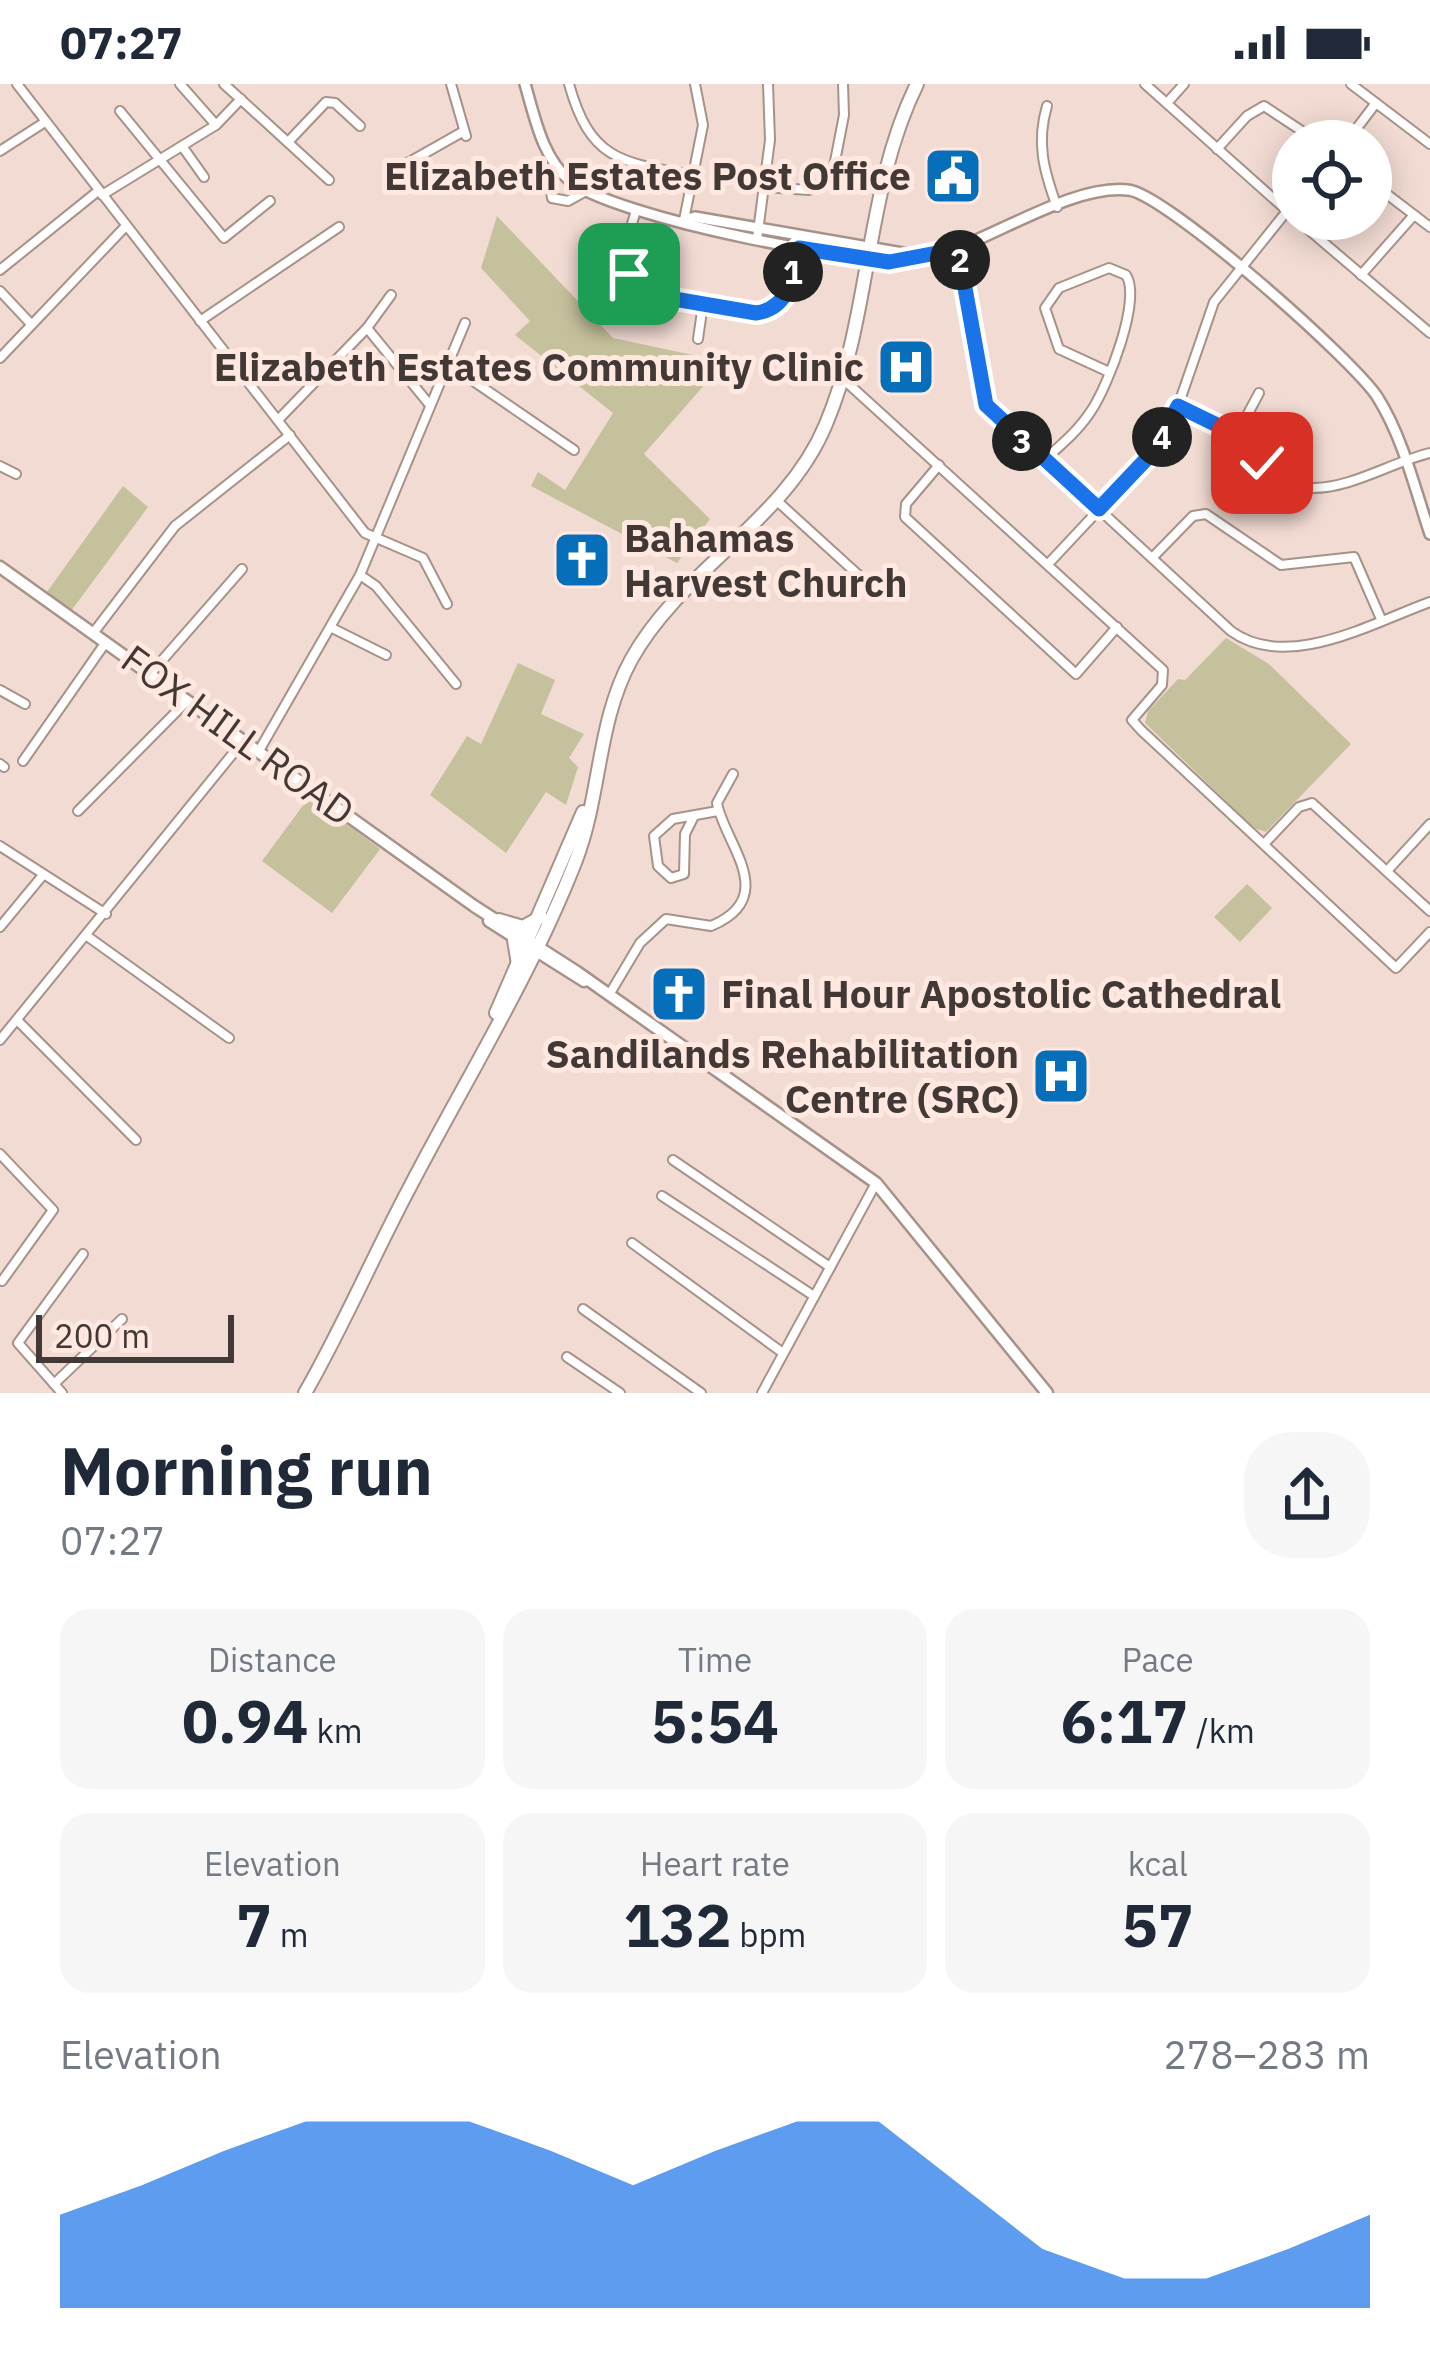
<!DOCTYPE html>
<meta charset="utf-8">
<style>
body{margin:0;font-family:"IBM Plex Sans",sans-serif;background:#f6f6f7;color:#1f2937;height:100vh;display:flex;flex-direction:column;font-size:45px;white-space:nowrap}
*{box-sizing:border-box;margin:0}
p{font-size:39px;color:#747a83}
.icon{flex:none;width:66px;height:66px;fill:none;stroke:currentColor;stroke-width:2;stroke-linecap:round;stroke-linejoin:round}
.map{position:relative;height:1309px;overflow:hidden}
.details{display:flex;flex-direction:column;background:#fff;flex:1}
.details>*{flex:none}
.tools{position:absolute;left:1272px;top:36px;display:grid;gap:24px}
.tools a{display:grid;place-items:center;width:120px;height:120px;border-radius:50%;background:#fff;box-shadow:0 6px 30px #0003;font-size:60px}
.scale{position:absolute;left:36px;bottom:30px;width:198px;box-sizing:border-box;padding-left:12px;border:6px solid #423936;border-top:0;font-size:33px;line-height:42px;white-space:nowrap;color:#423936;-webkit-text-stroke:9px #ffe8e0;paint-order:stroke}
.pin{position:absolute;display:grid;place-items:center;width:102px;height:102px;color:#fff;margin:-51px;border-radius:24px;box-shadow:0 6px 18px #0006}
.km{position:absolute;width:60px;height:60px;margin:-30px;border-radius:50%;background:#222;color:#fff;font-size:33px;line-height:60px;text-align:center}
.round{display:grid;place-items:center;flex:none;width:126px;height:126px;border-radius:48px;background:#f6f6f7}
.headline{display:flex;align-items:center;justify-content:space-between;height:204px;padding:0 60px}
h1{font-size:66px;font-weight:800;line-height:90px}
.figures{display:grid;grid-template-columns:repeat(3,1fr);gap:18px;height:204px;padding:12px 60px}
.figures div{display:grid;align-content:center;border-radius:30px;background:#f6f6f7;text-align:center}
.figures b{font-size:60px;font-weight:800}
.figures small{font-size:33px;font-weight:400}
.figures p{font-size:33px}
.chart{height:336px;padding:24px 60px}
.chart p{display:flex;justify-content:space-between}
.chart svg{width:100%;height:216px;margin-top:12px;fill:#1a73e8;opacity:.7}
.status{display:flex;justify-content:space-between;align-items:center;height:84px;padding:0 60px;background:#fff;direction:ltr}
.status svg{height:33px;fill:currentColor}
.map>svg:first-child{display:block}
.green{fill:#c5c19c}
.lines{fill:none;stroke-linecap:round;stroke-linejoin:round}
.minor-casing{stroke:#a7928a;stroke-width:12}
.tertiary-casing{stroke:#a7928a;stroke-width:14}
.secondary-casing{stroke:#a7928a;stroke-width:15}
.trunk-casing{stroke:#a7928a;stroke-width:16}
.minor{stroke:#fff;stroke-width:8}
.tertiary{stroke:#fff;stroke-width:9}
.secondary{stroke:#fff;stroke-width:10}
.trunk{stroke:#fff;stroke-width:12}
.route-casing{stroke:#fff;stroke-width:24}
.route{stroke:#1a73e8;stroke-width:15}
.labels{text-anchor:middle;stroke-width:10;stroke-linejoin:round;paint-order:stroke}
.poi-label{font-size:39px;font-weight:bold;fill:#423936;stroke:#ffe8e0;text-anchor:end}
.street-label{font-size:39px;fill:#423936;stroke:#ffe8e0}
</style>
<div class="status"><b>07:27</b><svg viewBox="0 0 49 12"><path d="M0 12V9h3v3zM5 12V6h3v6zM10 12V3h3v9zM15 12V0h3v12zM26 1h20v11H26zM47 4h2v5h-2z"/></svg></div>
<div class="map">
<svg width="1430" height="1309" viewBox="0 0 1430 1309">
<rect width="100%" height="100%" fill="#f2dbd3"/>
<g class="green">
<path d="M497 132 613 254 693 271 713 291 644 370 710 435 677 479 531 402 538 388 565 406 613 329 515 251 530 237 481 184Z"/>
<path d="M123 402 148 423 71 527 47 508Z"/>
<path d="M1226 554 1269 580 1351 660 1266 748 1254 744 1145 639 1148 627 1178 595 1185 596Z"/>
<path d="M518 579 555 596 541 630 584 650 569 674 578 683 566 721 546 708 506 769 430 711 467 652 481 660Z"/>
<path d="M310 712 380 765 332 829 262 777Z"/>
<path d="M1247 800 1272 824 1240 858 1214 833Z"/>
</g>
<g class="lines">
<g class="minor-casing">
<g id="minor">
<path d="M17 0 365 449 423 474 447 520"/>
<path d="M180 0 216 41"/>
<path d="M224 0 329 96"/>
<path d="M451 0 466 52"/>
<path d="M569 0C590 76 621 79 693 91"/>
<path d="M1145 0 1293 132"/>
<path d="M1351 0 1430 60"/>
<path d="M1167 19 1184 0"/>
<path d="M1047 22C1036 59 1044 87 1057 123"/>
<path d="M120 27 224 154 270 117"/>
<path d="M1347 57 1376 19"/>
<path d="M288 58 326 18 335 19 360 42"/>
<path d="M182 62 204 93"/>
<path d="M1217 65 1247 32 1264 22 1317 57"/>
<path d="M0 67 45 38"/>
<path d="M397 85 464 47"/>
<path d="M558 85 550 101 552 114 568 117 586 107"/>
<path d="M1371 98 1430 143"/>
<path d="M764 103 809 106 832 93 844 31 843 0"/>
<path d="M102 111 216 41 241 15"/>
<path d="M636 126C631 146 619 170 629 191 642 219 743 232 772 226L786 210 799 164"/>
<path d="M1296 135 1430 249"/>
<path d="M684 136 703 41 695 0"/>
<path d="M757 155 770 56 768 0"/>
<path d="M957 165 986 321 1231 547C1287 588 1372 539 1430 518"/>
<path d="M0 186 98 107"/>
<path d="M1361 191 1414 131"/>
<path d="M0 207 31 240"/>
<path d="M200 237 339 143"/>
<path d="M367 244 391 211"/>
<path d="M698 255 703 220"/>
<path d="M0 274 125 143"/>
<path d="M447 279 574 366"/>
<path d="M843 295 1163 586 1162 601 1132 636 1141 646 1396 884 1430 848"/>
<path d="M1178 322C1228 336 1261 403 1313 404 1352 404 1392 378 1430 369"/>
<path d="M278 336 367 244 429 320"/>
<path d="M1235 354 1259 309"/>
<path d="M1044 376C1061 361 1079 346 1091 327 1108 302 1142 215 1126 191L1109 184 1059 204 1045 224 1059 265 1109 288"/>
<path d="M939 381 906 420 905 433 1076 590 1117 543"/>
<path d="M0 382 16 390"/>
<path d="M776 416 865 497"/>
<path d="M1152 474 1193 432 1206 430 1281 481 1354 473 1381 535"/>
<path d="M1050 478 1153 368 1178 322 1214 218 1287 127"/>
<path d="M360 491 376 502 456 600"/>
<path d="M332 544 386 571"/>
<path d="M94 548 175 442 290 351"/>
<path d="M151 589 242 485"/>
<path d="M0 606 25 620"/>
<path d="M260 665 360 491 465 239"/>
<path d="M23 677 106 558"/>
<path d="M0 680 4 683"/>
<path d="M78 727 187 617"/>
<path d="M693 734 685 750 684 790 671 794 658 782 654 752 673 735 718 727"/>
<path d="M1264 760 1299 723 1312 719 1430 827"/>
<path d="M0 762 106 830"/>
<path d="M1387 787 1430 740"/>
<path d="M0 843 43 791"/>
<path d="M87 852 229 954"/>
<path d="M609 911 640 859 666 835 711 842C781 813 724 759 717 719L733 690"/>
<path d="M17 936 136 1056"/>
<path d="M0 956 244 656"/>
<path d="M0 1070 53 1126 2 1197"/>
<path d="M673 1076 830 1183"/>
<path d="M662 1112 814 1212"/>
<path d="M632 1159 783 1269"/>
<path d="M583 1225 701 1309"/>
<path d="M567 1273 620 1309"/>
<path d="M54 1300 122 1235"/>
<path d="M62 1309 18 1259 83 1170"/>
<path d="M762 1309 876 1099"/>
</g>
</g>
<g class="tertiary-casing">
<g id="tertiary">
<path d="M525 0C535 34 542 73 570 97 614 133 875 187 931 173 989 158 1070 100 1128 106 1165 109 1355 277 1378 314 1403 354 1415 405 1430 450"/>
<path d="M684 136 695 133 914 171"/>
</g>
</g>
<g class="secondary-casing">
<g id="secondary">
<path d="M0 483 474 822 577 888 876 1099 1047 1309"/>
<path d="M489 837 584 897"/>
</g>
</g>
<g class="trunk-casing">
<g id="trunk">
<path d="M499 836 523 843 541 833"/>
<path d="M514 856 518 880"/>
<path d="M496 929 583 728"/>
<path d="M305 1309C344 1241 375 1168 412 1099 468 992 532 889 576 776 601 711 597 638 631 576 681 485 786 437 826 340 872 231 864 108 917 0"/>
</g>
</g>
<use href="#minor" class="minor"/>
<use href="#tertiary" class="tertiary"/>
<use href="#secondary" class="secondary"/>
<use href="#trunk" class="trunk"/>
</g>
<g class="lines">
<g class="route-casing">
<path id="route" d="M629 190 651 211 756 229C790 224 792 193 799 164L889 178 958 165 986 321 1099 425 1153 368 1178 322 1219 342 1262 379"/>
</g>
<use href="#route" class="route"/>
</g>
<defs>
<g id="civic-square" transform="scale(3)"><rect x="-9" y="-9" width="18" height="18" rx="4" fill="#076eba" stroke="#ffe8e0"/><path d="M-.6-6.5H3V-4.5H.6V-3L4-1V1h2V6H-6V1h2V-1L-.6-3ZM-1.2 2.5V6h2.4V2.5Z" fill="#fff"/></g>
<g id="hospital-square" transform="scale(3)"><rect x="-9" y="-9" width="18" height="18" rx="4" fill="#076eba" stroke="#ffe8e0"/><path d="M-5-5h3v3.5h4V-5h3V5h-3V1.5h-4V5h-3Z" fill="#fff"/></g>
<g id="church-square" transform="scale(3)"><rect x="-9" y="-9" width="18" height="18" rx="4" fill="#076eba" stroke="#ffe8e0"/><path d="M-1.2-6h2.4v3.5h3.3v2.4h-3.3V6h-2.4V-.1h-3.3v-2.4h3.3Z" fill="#fff"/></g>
</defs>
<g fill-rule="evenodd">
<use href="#civic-square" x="953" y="92"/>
<use href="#hospital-square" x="906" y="283"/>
<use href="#church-square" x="582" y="476"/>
<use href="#church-square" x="679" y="910"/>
<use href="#hospital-square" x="1061" y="992"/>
</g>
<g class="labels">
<g class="poi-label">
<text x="911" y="106">Elizabeth Estates Post Office</text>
<text x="864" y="297">Elizabeth Estates Community Clinic</text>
<text x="624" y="468" text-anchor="start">Bahamas<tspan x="624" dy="45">Harvest Church</tspan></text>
<text x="721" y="924" text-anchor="start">Final Hour Apostolic Cathedral</text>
<text x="1019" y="984">Sandilands Rehabilitation<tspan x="1019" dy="45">Centre (SRC)</tspan></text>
</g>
<g class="street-label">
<text transform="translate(238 651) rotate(36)" y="14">FOX HILL ROAD</text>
</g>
</g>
</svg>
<div class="tools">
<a><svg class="icon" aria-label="locate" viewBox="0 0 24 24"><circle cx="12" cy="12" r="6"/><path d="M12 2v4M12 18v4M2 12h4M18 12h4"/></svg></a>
</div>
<div class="scale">200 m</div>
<div class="pin" style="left:629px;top:190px;background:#1e9e55"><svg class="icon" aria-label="arrive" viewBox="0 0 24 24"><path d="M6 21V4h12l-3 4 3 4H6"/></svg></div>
<div class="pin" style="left:1262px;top:379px;background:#d93025"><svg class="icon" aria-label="check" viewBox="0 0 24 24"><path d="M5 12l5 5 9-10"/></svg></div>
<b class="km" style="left:793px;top:188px">1</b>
<b class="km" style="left:960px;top:176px">2</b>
<b class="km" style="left:1022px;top:357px">3</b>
<b class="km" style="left:1162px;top:353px">4</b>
</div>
<section class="details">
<div class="headline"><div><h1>Morning run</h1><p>07:27</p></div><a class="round"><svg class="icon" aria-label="share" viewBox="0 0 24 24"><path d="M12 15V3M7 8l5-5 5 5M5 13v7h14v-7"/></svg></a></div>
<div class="figures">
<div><p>Distance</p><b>0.94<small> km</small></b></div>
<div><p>Time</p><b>5:54</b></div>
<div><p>Pace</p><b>6:17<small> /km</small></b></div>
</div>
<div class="figures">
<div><p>Elevation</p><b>7<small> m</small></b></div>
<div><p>Heart rate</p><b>132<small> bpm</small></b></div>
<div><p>kcal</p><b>57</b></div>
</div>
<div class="chart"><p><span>Elevation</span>278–283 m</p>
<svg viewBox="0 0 160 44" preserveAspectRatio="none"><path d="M0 44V25L10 19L20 12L30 6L40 6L50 6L60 12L70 19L80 12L90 6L100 6L110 19L120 32L130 38L140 38L150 32L160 25V44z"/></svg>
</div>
</section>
